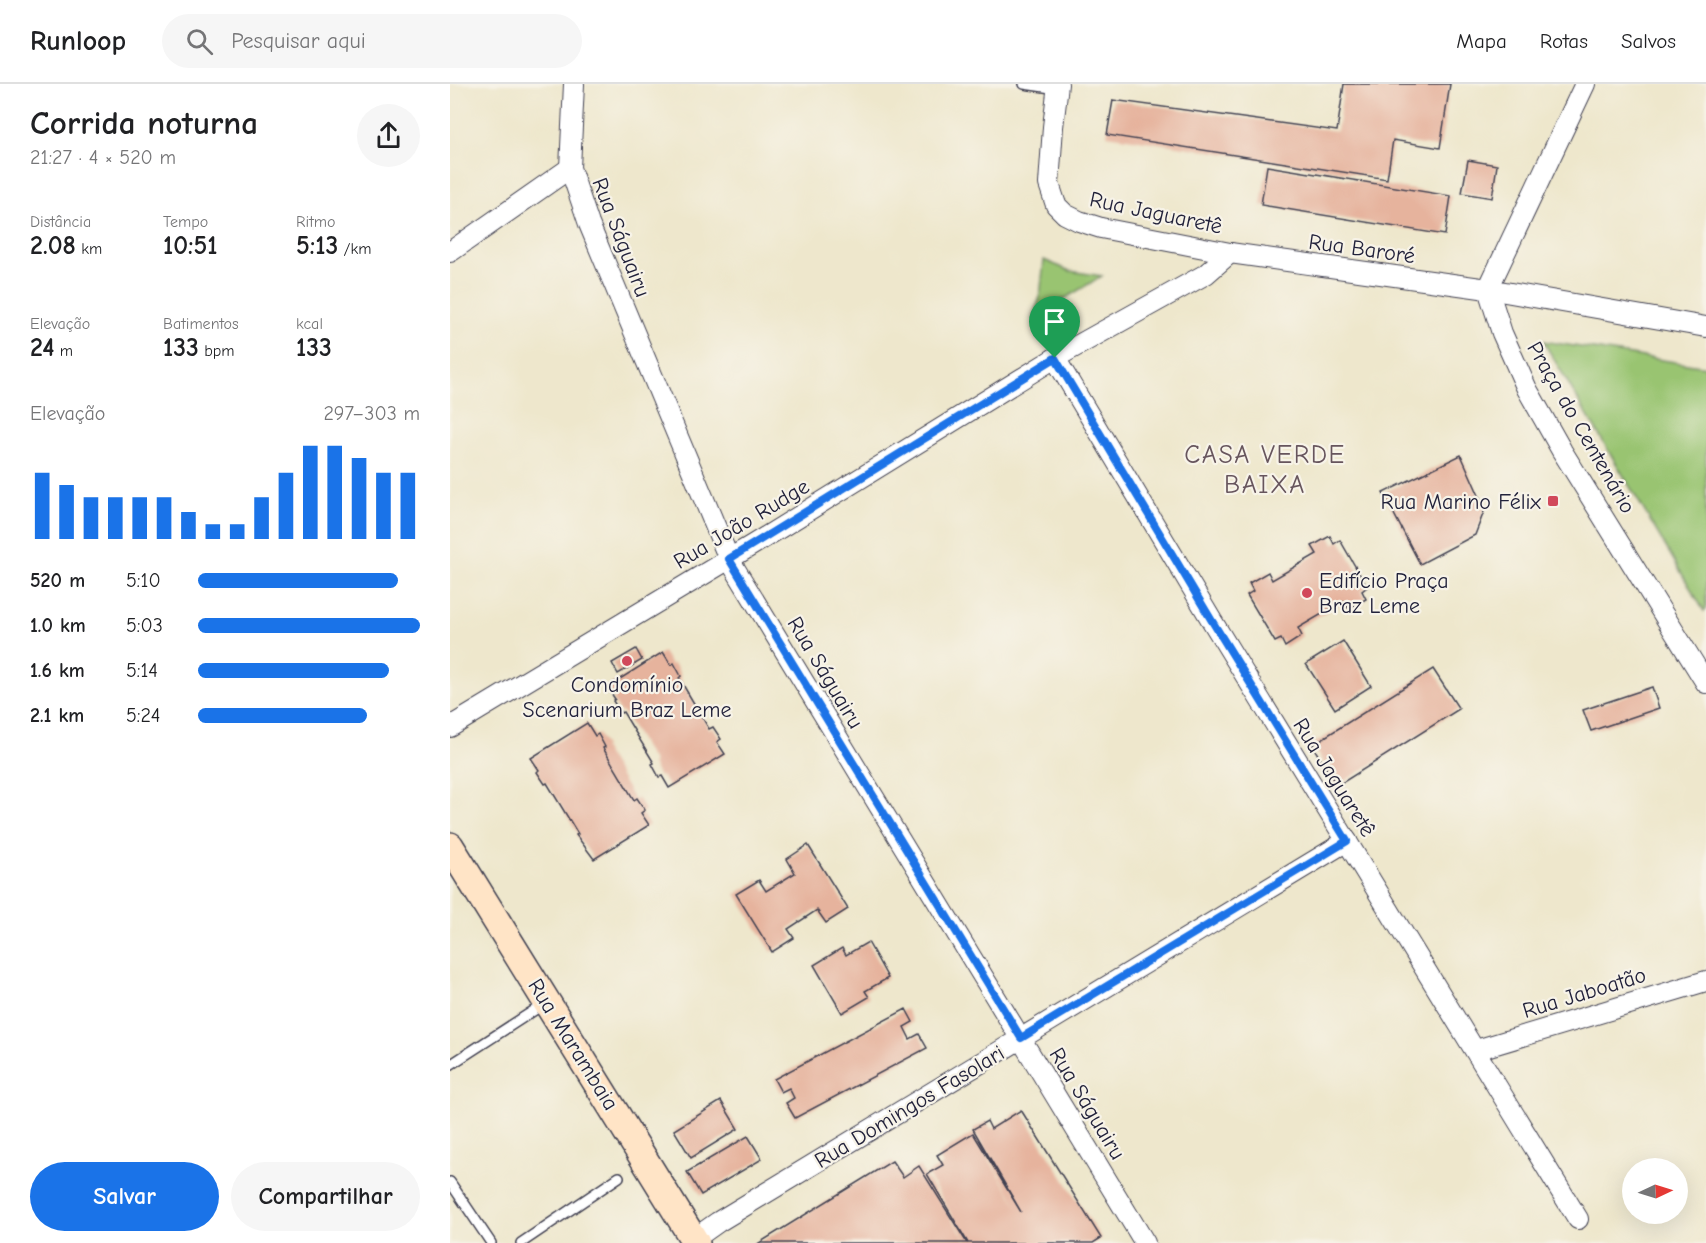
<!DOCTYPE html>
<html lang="pt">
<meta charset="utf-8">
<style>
body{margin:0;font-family:"Comic Neue",sans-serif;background:#f6f6f6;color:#202124;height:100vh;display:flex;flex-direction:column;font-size:22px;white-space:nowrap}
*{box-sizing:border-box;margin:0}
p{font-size:20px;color:#757577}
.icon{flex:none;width:33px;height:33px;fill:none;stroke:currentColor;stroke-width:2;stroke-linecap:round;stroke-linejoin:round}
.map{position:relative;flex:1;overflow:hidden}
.panel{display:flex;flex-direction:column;background:#fff;width:450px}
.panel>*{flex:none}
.needle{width:39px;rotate:86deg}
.buttons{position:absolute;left:1172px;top:1074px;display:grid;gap:12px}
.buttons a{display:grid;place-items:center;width:66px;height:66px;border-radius:50%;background:#fff;box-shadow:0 6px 24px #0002;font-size:30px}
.pin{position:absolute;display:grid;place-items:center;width:51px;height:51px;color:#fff;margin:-62px -26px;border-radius:50% 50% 50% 0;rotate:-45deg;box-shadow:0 0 6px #0007}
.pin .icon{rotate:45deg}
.round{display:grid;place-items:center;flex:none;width:63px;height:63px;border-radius:32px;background:#f6f6f6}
.head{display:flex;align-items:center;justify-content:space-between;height:102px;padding:0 30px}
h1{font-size:33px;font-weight:800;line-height:45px}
.stats{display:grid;grid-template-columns:repeat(3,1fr);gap:9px;height:102px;padding:6px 30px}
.stats div{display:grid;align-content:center}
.stats b{font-size:26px;font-weight:800}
.stats small{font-size:16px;font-weight:400}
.stats p{font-size:16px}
.chart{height:168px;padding:12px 30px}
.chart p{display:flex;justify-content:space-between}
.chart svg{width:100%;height:108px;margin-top:6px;stroke:#1a73e8;stroke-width:6}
.primary-button{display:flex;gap:12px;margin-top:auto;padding:12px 30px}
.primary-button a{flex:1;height:69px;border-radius:36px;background:#1a73e8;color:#fff;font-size:24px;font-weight:800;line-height:69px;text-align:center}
.primary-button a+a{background:#f6f6f6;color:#202124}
ul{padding:0 30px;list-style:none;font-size:20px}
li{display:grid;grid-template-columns:96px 72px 1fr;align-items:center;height:45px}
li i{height:15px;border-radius:8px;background:#1a73e8}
header{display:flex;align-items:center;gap:36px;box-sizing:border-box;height:84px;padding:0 30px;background:#fff;border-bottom:2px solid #e0e0e0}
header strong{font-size:28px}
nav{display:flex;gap:33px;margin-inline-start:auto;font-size:21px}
.search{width:420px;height:54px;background:#f6f6f6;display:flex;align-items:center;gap:15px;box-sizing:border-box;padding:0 21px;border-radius:33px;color:#757577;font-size:22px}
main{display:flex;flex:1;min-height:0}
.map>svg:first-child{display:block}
.green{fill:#99c471;stroke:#5e7356;stroke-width:1.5}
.building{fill:#e6b39d}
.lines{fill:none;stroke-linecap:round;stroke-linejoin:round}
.lane-casing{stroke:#414051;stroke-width:12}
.street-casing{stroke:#414051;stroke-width:22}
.secondary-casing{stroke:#414051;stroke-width:30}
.lane{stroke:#fff;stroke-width:9}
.street{stroke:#fff;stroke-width:20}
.secondary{stroke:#ffe4c6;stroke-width:27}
.route-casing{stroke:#fff;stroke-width:12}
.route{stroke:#1a73e8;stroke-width:8}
.poi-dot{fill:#d1495b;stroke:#f7f3e8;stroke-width:2}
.labels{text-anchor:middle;stroke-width:4.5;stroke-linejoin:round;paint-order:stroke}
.street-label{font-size:22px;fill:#22223b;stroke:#f7f3e8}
.poi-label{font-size:22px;fill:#22223b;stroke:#f7f3e8;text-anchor:end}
.quarter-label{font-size:26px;letter-spacing:1.5px;fill:#67555d;stroke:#f7f3e8}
</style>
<header>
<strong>Runloop</strong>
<div class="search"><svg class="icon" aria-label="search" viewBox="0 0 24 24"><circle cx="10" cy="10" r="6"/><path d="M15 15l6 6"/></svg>Pesquisar aqui</div>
<nav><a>Mapa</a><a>Rotas</a><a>Salvos</a></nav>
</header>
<main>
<section class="panel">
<div class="head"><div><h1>Corrida noturna</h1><p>21:27 · 4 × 520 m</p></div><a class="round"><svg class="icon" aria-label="share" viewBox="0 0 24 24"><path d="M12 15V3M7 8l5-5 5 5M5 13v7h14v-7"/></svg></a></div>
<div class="stats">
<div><p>Distância</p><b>2.08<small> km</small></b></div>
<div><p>Tempo</p><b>10:51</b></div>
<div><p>Ritmo</p><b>5:13<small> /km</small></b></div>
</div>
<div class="stats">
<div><p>Elevação</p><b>24<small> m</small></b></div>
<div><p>Batimentos</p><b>133<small> bpm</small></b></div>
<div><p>kcal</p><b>133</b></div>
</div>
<div class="chart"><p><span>Elevação</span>297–303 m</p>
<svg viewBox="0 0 160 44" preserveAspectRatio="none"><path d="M5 44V17M15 44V22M25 44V27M35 44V27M45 44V27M55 44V27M65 44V33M75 44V38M85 44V38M95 44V27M105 44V17M115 44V6M125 44V6M135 44V11M145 44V17M155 44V17"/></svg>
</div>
<ul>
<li><b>520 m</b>5:10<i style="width:90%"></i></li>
<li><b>1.0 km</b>5:03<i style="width:100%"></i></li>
<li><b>1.6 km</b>5:14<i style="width:86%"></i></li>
<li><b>2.1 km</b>5:24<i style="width:76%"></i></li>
</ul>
<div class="primary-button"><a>Salvar</a><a>Compartilhar</a></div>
</section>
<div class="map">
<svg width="1256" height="1159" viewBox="0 0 1256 1159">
<rect width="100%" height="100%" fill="#f7f3e8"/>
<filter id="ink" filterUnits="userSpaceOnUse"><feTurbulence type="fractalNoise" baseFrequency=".0167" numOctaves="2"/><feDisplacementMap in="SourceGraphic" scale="12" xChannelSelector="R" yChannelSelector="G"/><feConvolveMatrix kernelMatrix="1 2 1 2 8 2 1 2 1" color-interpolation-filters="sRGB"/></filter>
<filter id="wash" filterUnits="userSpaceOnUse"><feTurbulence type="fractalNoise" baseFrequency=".008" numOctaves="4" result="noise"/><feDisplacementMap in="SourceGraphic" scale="24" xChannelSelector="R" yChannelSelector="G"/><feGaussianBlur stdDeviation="1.35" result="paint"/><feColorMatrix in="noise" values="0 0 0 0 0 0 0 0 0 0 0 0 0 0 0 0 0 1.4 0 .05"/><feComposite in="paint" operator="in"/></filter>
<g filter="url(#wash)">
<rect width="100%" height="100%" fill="#eee7cc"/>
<g class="green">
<path d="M594 176 620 187 652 192 583 234 590 213Z"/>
<path d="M1093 257 1256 283V524L1254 527Z"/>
</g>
<g id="blocks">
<g class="building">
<path d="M894 0H1000L990 64 943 56 937 95 657 51 663 16 887 47Z"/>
<path d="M1018 76 1047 81 1042 114 1012 109Z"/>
<path d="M817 82 1001 112 995 151 811 121Z"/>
<path d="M1011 371 1035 425 1025 451 970 480 933 409Z"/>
<path d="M880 452 884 460 890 456 917 503 912 507 916 515 899 525 894 517 848 544 852 552 835 563 831 555 825 558 797 511 803 507 799 499 818 488 822 496 867 470 862 462Z"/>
<path d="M893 557 921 602 885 625 856 580Z"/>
<path d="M186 565 192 576 168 590 162 579Z"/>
<path d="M213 568 221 581 224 579 231 592 229 594 259 645 263 643 271 655 267 658 275 670 219 704 212 692 209 693 202 680 204 679 173 628 171 629 163 617 165 615 157 603Z"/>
<path d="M983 585 1009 625 887 702 862 661Z"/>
<path d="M1202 603 1209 624 1141 647 1133 626Z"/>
<path d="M137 639 145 652 148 650 155 663 153 664 184 716 187 714 195 726 191 729 199 741 144 775 126 751 128 750 97 699 95 700 87 688 89 686 81 674Z"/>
<path d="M358 761 398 825 376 839 367 826 338 845 344 854 322 868 286 810 309 796 316 807 345 789 337 775Z"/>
<path d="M418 858 438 894 415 907 419 913 392 929 364 881 392 864 396 871Z"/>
<path d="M456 925 463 938 454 943 460 955 469 950 477 964 345 1034 336 1019 344 1014 339 1004 331 1008 324 995Z"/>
<path d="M271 1017 288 1045 241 1074 224 1046Z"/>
<path d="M571 1026 651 1154 643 1159H518L477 1090 493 1081 487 1071 523 1049 571 1128 523 1045 537 1037 541 1045Z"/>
<path d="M298 1052 312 1075 251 1111 237 1088Z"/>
<path d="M442 1077 453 1093 469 1082 517 1159H309Z"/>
</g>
</g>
</g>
<g filter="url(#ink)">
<use href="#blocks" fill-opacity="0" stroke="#414051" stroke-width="1.5"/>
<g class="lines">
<g class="lane-casing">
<g id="lane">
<path d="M574 0 608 5"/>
<path d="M0 981 94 920"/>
<path d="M0 1098 41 1159"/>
<path d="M71 1159 169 1093"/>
</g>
</g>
<g class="street-casing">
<g id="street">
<path d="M124 0 120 84 139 140 279 475 695 1159"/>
<path d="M608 0 603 43 599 100 606 121 615 130 629 137 651 144 780 169 1038 205 1256 243"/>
<path d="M0 168 120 84"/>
<path d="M1038 205 1052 249 1077 305 1112 367 1256 599"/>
<path d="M1038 205 1135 0"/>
<path d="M605 274 762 537 1128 1135"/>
<path d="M0 643 304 460 605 274 756 190 780 169"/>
<path d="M1026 966 1256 897"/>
<path d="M244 1155 268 1138 897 757"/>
</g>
</g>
<g class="secondary-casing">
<path id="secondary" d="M0 762 246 1159"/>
</g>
<use href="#lane" class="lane"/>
<use href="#street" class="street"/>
<use href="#secondary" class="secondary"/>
</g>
</g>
<g class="lines" filter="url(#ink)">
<g class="route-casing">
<path id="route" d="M605 274 762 537 897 757 571 954 279 475Z"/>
</g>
<use href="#route" class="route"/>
</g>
<g class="poi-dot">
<rect x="1097" y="411" width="12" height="12" rx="3"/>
<circle cx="857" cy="509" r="6"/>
<circle cx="177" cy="577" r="6"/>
</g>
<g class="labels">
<g class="street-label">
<text transform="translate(706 128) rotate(12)" y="8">Rua Jaguaretê</text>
<text transform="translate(172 153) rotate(69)" y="8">Rua Ságuairu</text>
<text transform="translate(912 164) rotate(8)" y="8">Rua Baroré</text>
<text transform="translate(1132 343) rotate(60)" y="8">Praça do Centenário</text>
<text transform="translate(291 439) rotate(-31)" y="8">Rua João Rudge</text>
<text transform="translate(376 588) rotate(59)" y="8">Rua Ságuairu</text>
<text transform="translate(885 693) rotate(58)" y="8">Rua Jaguaretê</text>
<text transform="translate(1134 908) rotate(-17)" y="8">Rua Jaboatão</text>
<text transform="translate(124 960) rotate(58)" y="8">Rua Marambaia</text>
<text transform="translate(638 1019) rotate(59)" y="8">Rua Ságuairu</text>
<text transform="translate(459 1022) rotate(-31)" y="8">Rua Domingos Fasolari</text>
</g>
<g class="poi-label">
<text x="1091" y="425">Rua Marino Félix</text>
<text x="869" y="504" text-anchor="start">Edifício Praça<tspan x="869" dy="25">Braz Leme</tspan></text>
<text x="177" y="608" text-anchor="middle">Condomínio<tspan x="177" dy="25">Scenarium Braz Leme</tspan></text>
</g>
<g class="quarter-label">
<text x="815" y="379">CASA VERDE<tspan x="815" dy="30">BAIXA</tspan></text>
</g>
</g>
</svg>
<div class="buttons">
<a><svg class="needle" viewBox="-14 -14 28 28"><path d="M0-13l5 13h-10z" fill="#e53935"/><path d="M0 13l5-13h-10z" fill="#757577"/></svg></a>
</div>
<div class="pin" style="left:605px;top:274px;background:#1e9e55"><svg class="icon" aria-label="arrive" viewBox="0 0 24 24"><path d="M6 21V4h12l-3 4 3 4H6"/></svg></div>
</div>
</main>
